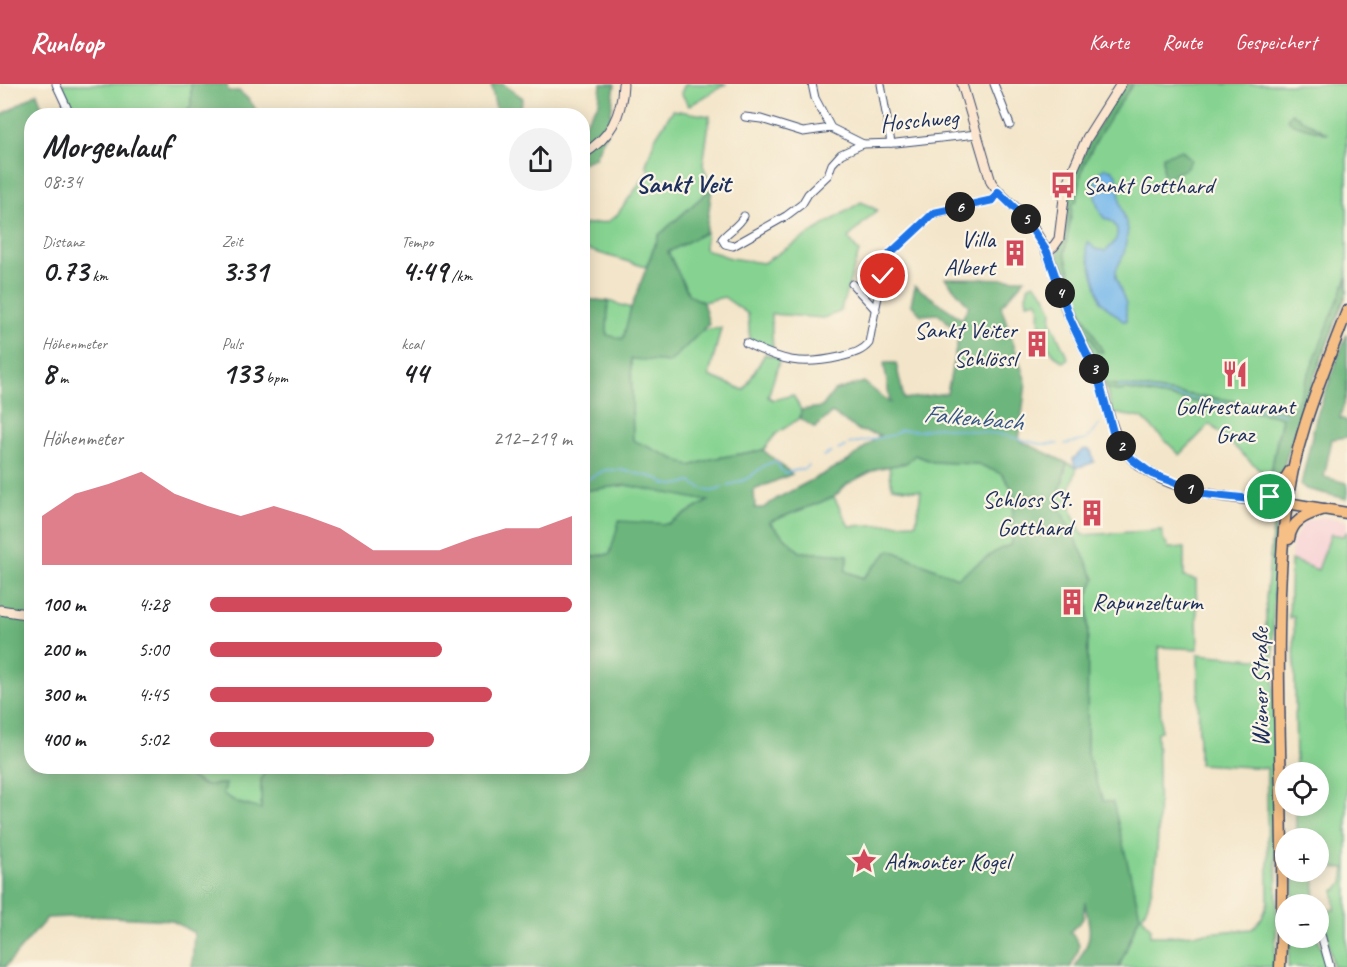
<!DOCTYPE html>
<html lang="de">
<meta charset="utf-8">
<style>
body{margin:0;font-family:Caveat,sans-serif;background:#f2f2f2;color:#202124;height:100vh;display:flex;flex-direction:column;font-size:22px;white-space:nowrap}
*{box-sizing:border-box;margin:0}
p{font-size:20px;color:#757577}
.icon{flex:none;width:33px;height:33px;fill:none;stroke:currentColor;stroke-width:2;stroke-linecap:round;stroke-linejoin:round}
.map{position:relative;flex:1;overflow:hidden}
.details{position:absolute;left:24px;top:24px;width:566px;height:666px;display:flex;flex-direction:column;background:#fff;border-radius:24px;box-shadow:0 3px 15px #0003}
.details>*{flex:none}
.controls{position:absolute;left:1275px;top:678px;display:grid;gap:12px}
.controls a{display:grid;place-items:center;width:54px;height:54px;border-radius:50%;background:#fff;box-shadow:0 3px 15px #0003;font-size:30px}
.pin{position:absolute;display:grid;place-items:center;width:51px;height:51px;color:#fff;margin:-26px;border:3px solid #fff;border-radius:50%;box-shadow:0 2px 6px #0007}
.km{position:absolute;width:30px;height:30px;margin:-15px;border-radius:50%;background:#222;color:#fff;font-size:16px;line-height:30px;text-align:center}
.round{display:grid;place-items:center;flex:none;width:63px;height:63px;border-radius:32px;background:#f2f2f2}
.head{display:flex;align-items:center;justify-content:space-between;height:102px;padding:0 18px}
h1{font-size:33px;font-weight:700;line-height:45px}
.stats{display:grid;grid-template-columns:repeat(3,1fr);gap:9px;height:102px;padding:6px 18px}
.stats div{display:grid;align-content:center}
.stats b{font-size:30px;font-weight:700}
.stats small{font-size:16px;font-weight:400}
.stats p{font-size:16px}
.chart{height:168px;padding:12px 18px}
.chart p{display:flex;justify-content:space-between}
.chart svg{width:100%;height:108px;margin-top:6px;fill:#d1495b;opacity:.7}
ul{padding:0 18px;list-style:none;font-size:20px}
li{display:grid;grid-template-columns:96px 72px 1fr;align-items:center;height:45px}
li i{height:15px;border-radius:8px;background:#d1495b}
header{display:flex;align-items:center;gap:36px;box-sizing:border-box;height:84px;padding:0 30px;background:#d1495b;color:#fff}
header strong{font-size:28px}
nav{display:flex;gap:33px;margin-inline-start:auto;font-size:21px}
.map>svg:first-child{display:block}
.built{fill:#f7cfd4}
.green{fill:#86d391;stroke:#508178;stroke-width:1.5}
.forest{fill:#6cb57b;stroke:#44726c;stroke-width:1.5;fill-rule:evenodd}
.water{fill:#76b8eb;stroke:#4874a4;stroke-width:1.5}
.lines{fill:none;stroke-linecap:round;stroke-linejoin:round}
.stream{stroke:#76b8eb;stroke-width:1.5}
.street-casing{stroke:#3b4a6e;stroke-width:9}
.secondary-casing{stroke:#3b4a6e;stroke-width:11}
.primary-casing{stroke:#3b4a6e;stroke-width:13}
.street{stroke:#fff;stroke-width:7}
.secondary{stroke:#fbe5cf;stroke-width:9}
.primary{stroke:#f5bf86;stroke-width:10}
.route-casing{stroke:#fff;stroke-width:12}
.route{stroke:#1a73e8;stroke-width:8}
.labels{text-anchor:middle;stroke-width:4.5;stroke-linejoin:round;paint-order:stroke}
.street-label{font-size:24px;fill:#1b2f5e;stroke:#fcf5e5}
.poi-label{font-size:24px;fill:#1b2f5e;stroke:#fcf5e5;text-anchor:start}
.neighbourhood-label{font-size:26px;font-weight:bold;fill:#1b2f5e;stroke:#fcf5e5}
.water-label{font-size:26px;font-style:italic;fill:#365888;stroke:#fcf5e5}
</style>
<header>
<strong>Runloop</strong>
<nav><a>Karte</a><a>Route</a><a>Gespeichert</a></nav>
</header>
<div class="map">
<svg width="1347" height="883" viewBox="0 0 1347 883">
<rect width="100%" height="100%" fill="#fcf5e5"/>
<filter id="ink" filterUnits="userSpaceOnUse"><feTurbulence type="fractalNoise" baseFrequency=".0167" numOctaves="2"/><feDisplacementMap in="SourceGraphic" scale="12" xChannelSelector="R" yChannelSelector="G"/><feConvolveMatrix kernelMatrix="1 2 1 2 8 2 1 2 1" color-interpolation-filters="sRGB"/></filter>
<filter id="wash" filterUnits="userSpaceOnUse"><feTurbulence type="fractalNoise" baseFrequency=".008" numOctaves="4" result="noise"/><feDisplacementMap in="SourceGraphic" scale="24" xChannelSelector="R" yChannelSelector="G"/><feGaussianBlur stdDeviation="1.35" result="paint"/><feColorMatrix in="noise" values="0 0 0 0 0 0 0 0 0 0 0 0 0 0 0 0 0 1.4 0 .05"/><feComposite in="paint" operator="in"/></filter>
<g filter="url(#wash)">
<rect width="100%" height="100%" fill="#f3e5c9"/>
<path class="built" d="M1322 432 1347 437V448L1343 452 1331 451 1321 480 1318 486H1314L1291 476 1292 460 1303 439Z"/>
<g class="green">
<path d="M61 0H191V22L184 31H75Z"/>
<path d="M685 0H726L689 22 681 9Z"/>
<path d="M1124 0H1347V208L1299 333 1278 350 1271 388 1265 391 1210 340 1180 371 1142 334 1113 329 1102 291 1057 183V171L1065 147 1068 113Z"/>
<path d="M673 26 710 32 703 81 712 104 659 151 646 183 582 164V141L607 138 616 132 649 87 646 81 655 54Z"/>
<path d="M861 118 877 126 848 154 859 168 840 228 823 234 771 230 773 267 756 262 750 257 748 230 724 213 703 218 689 212 668 168 706 148 705 165 730 174 763 179Z"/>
<path d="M1034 199 1045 211 1052 226 1051 238 1068 274 1064 278C1052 272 1043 256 1040 242 1038 233 1041 225 1038 217L1027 219 1026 211 1029 201Z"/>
<path d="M608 217 631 224 623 256 607 251Z"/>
<path d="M721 244 709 292 744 306 765 270 780 275 768 313 774 316 793 311 801 326 800 334 776 350 763 366 711 375 690 382 633 357 631 274 670 278 702 246Z"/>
<path d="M915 371 933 378 978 380 1002 390 1013 406 1012 460 998 466 957 494 890 466 864 494 845 487 848 471 800 468 769 438 834 413 849 442 916 439 921 407 892 403 889 382 906 379Z"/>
<path d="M1067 379 1077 384 1069 408 1072 429 1083 451 1162 446 1163 455 1167 460 1168 464H1184V493L1196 496 1198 565 1159 563 1161 647 1157 648C1158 692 1164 796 1142 832L1151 845 1150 852H1171L1252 845 1262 834 1268 818 1267 684 1199 680 1198 570 1266 576V514L1274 434 1276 433 1273 545 1277 836 1274 883H1119L1140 831 1087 669 1088 511 1095 495 1057 419Z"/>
<path d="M626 401 708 417 668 440 620 438 610 470 582 474V407Z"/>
<path d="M1347 448V883H1333L1323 826H1335L1334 806H1337L1343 798 1345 784 1319 783 1318 754H1296V722H1318V688H1296L1294 532 1289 534 1291 476 1318 486 1331 450 1343 452Z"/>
<path d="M173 683H267L261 696V725L238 719 223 710 226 700 204 701Z"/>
<path d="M1294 788H1315L1314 820H1293Z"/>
<path d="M1290 854H1318L1327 883H1288Z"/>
</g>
<g class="forest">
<path d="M191 0H227L228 7H239C248 14 255 21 258 31H184L191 22Z"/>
<path d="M491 0H503L523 14 518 31H497Z"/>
<path d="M601 0H615L609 43 595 74 582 79V42L599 19Z"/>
<path d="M1124 0H1133C1115 26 1097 52 1084 81 1079 94 1080 106 1076 118L1072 120C1072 137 1066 153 1065 170L1082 228 1103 268H1097L1091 254 1079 240 1057 183V171L1065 147 1070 102 1091 54Z"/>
<path d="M37 9 45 31 32 32V682L173 683 203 701 226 700 223 710 238 719 261 725V696L267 683 582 682V474L610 470 619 437 668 440 708 417 626 401 582 407V215L608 217 607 251 623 255 631 224 659 151 712 104 706 148 668 168 689 211 703 218 709 240 670 278 631 275 633 356 690 382 711 375 763 366 792 390 754 406 755 424H763L778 414 848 377 880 351 860 347 832 329 815 344 800 334 801 326 822 323 834 307 864 298 890 319 884 279H896L904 315 947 309 959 250 939 230 921 231 911 220 915 202 962 235 969 222 945 194 1025 195 1001 222 1026 298 1019 356 1067 379 1057 419 1095 495 1088 511 1087 669 1103 717 1113 718 1140 831 1119 883H1075C1079 874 1086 865 1088 857 1092 844 1086 831 1085 818L1083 835 1070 848C1086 865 1077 865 1071 883H192L194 849 171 836 92 832 47 834 5 883H0V32ZM915 371 933 378 978 380 1002 390 1013 406 1012 460 998 466 957 494 890 466 863 494 845 487 848 471 800 468 769 438 834 413 847 400 876 385 906 379Z"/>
<path d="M1291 29 1328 50 1293 40 1287 35Z"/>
<path d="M1182 66 1191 76 1186 85 1169 92 1163 90V72Z"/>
<path d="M1347 193V208L1299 333 1280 395 1270 406H1264L1265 391 1271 388 1282 333 1128 306 1117 307 1106 305 1103 299 1237 317 1286 327 1295 324Z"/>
<path d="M1347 249V309L1340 334 1347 337V353L1332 355 1324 393 1347 399V415L1306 405 1301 401 1316 334Z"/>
</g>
<g class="water">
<path d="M1105 84 1112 86 1117 92 1121 123 1128 145 1124 170 1116 186V194L1126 220V237H1123L1101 218 1086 165 1088 158 1095 165 1105 167C1120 157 1123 140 1104 134 1094 120 1089 94 1105 84Z"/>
<path d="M1087 365 1091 367 1094 378 1083 382 1075 383 1073 375 1083 366Z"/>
</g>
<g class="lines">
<g class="stream">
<path d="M1119 304V302L1285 330"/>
<path d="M849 360 893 351 901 346 919 347 938 343 999 350 1040 360H1058"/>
<path d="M1065 360 1086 356 1100 340"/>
<path d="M838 366 846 362"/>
<path d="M823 372 832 368"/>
<path d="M582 398 605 386H621L660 395 665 400 674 401 691 398C704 406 709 411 724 403"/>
<path d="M728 402C734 399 740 398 746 395 757 390 762 379 775 378L779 381 780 385 785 389 806 384 809 381"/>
</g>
</g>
</g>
<g filter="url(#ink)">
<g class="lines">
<g class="street-casing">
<g id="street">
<path d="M56 0 71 32"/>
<path d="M812 0 815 14 831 44 863 60 896 59 977 50"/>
<path d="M881 0 891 59"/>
<path d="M994 0 1010 41"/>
<path d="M745 33 761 35 803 48 831 44"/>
<path d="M744 132C739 142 728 147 722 155L725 160 733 162 786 132 802 120 808 110 828 91 832 80 841 70 863 60"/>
<path d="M852 200 876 226"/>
<path d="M746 259C782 277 801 282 840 273 851 270 862 268 869 259 873 238 882 180 894 166L934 129 993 116 998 108"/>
<path d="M1318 840 1330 883"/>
</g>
</g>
<g class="secondary-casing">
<g id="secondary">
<path d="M962 0 991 98C999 110 1010 118 1020 128 1030 139 1039 152 1045 165 1055 184 1059 206 1067 226 1075 248 1088 269 1097 292 1109 321 1109 352 1132 375 1165 410 1242 416 1287 419"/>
<path d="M582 71C610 54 622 32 623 0"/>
<path d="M1047 168 1054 162 1059 155 1064 114 1072 88 1087 54 1121 0"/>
<path d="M0 526 32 531"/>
</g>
</g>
<g class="primary-casing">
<g id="primary">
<path d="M1260 416C1280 409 1280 403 1290 387"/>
<path d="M1287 419 1347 429"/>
<path d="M1289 455C1292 435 1307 431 1325 425"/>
<path d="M1280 883C1288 734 1270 584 1285 435 1292 362 1321 294 1347 227"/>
</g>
</g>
<use href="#street" class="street"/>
<use href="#secondary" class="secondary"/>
<use href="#primary" class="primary"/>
</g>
</g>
<g class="lines" filter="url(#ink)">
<g class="route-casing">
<path id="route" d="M883 192 890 170 934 129 993 116 998 108 1024 133 1047 168 1070 235 1098 294 1113 348 1121 363 1133 376 1152 390 1205 410 1260 416 1270 413"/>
</g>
<use href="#route" class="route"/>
</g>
<defs>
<g id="bus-bare" transform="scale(2.07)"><path d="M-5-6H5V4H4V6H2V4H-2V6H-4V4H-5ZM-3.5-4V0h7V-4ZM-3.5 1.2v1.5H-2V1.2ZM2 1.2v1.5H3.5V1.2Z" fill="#d1495b" stroke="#fcf5e5" stroke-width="2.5" paint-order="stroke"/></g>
<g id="building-bare" transform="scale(2.07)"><path d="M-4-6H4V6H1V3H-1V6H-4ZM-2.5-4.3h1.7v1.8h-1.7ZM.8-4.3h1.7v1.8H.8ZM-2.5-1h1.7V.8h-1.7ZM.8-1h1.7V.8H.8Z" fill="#d1495b" stroke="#fcf5e5" stroke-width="2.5" paint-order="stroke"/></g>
<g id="restaurant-bare" transform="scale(2.07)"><path d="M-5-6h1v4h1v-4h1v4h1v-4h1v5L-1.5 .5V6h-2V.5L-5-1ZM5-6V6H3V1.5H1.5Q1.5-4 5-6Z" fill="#d1495b" stroke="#fcf5e5" stroke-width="2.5" paint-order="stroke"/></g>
<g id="sight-bare" transform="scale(2.07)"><path d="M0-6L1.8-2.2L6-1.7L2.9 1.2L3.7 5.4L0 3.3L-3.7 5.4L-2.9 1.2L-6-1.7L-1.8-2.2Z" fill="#d1495b" stroke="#fcf5e5" stroke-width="2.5" paint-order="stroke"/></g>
</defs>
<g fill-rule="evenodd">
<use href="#bus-bare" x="1063" y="101"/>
<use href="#building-bare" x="1015" y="169"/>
<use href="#building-bare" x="1037" y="260"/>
<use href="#restaurant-bare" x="1235" y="290"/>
<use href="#building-bare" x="1092" y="429"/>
<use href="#building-bare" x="1072" y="518"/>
<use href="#sight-bare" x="864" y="777"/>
</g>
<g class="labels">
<g class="street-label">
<text transform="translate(919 36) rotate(-5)" y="8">Hoschweg</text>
<text transform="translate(1260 603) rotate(-90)" y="8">Wiener Straße</text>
</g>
<g class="poi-label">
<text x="1083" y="109">Sankt Gotthard</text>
<text x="995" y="163" text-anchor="end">Villa<tspan x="995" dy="28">Albert</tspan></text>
<text x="1017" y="254" text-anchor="end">Sankt Veiter<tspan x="1017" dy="28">Schlössl</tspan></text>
<text x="1235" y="330" text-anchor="middle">Golfrestaurant<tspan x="1235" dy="28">Graz</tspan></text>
<text x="1072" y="423" text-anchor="end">Schloss St.<tspan x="1072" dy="28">Gotthard</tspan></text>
<text x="1092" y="526">Rapunzelturm</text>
<text x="884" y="785">Admonter Kogel</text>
</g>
<g class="neighbourhood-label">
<text x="683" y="108">Sankt Veit</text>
</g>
<g class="water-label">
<text transform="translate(973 333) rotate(5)" y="9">Falkenbach</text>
</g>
</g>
</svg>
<div class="controls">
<a><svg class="icon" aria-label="locate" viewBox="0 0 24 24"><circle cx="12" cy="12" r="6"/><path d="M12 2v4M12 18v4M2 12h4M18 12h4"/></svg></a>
<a>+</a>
<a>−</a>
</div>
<div class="pin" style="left:1270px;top:413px;background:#1e9e55"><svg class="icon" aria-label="arrive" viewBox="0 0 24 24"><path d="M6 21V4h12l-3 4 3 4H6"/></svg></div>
<div class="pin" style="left:883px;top:192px;background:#d93025"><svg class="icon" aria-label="check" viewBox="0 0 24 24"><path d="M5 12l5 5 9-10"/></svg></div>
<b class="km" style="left:1189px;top:405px">1</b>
<b class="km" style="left:1121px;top:362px">2</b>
<b class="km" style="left:1094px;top:285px">3</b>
<b class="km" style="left:1060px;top:209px">4</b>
<b class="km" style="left:1026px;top:135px">5</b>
<b class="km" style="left:960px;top:123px">6</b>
<section class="details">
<div class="head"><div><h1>Morgenlauf</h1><p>08:34</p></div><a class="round"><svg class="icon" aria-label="share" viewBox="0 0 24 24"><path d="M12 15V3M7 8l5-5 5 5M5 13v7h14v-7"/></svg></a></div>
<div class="stats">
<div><p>Distanz</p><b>0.73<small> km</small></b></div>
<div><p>Zeit</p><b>3:31</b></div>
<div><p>Tempo</p><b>4:49<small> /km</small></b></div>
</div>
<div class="stats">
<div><p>Höhenmeter</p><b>8<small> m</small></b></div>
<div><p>Puls</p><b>133<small> bpm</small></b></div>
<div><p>kcal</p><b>44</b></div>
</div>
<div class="chart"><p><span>Höhenmeter</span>212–219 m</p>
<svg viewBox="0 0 160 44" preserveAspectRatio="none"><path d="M0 44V24L10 15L20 11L30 6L40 15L50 20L60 24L70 20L80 24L90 29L100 38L110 38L120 38L130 33L140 29L150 29L160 24V44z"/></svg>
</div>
<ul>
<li><b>100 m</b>4:28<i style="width:100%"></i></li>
<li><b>200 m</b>5:00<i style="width:64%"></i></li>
<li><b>300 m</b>4:45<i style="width:78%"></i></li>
<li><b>400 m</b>5:02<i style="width:62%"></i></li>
</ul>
</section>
</div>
